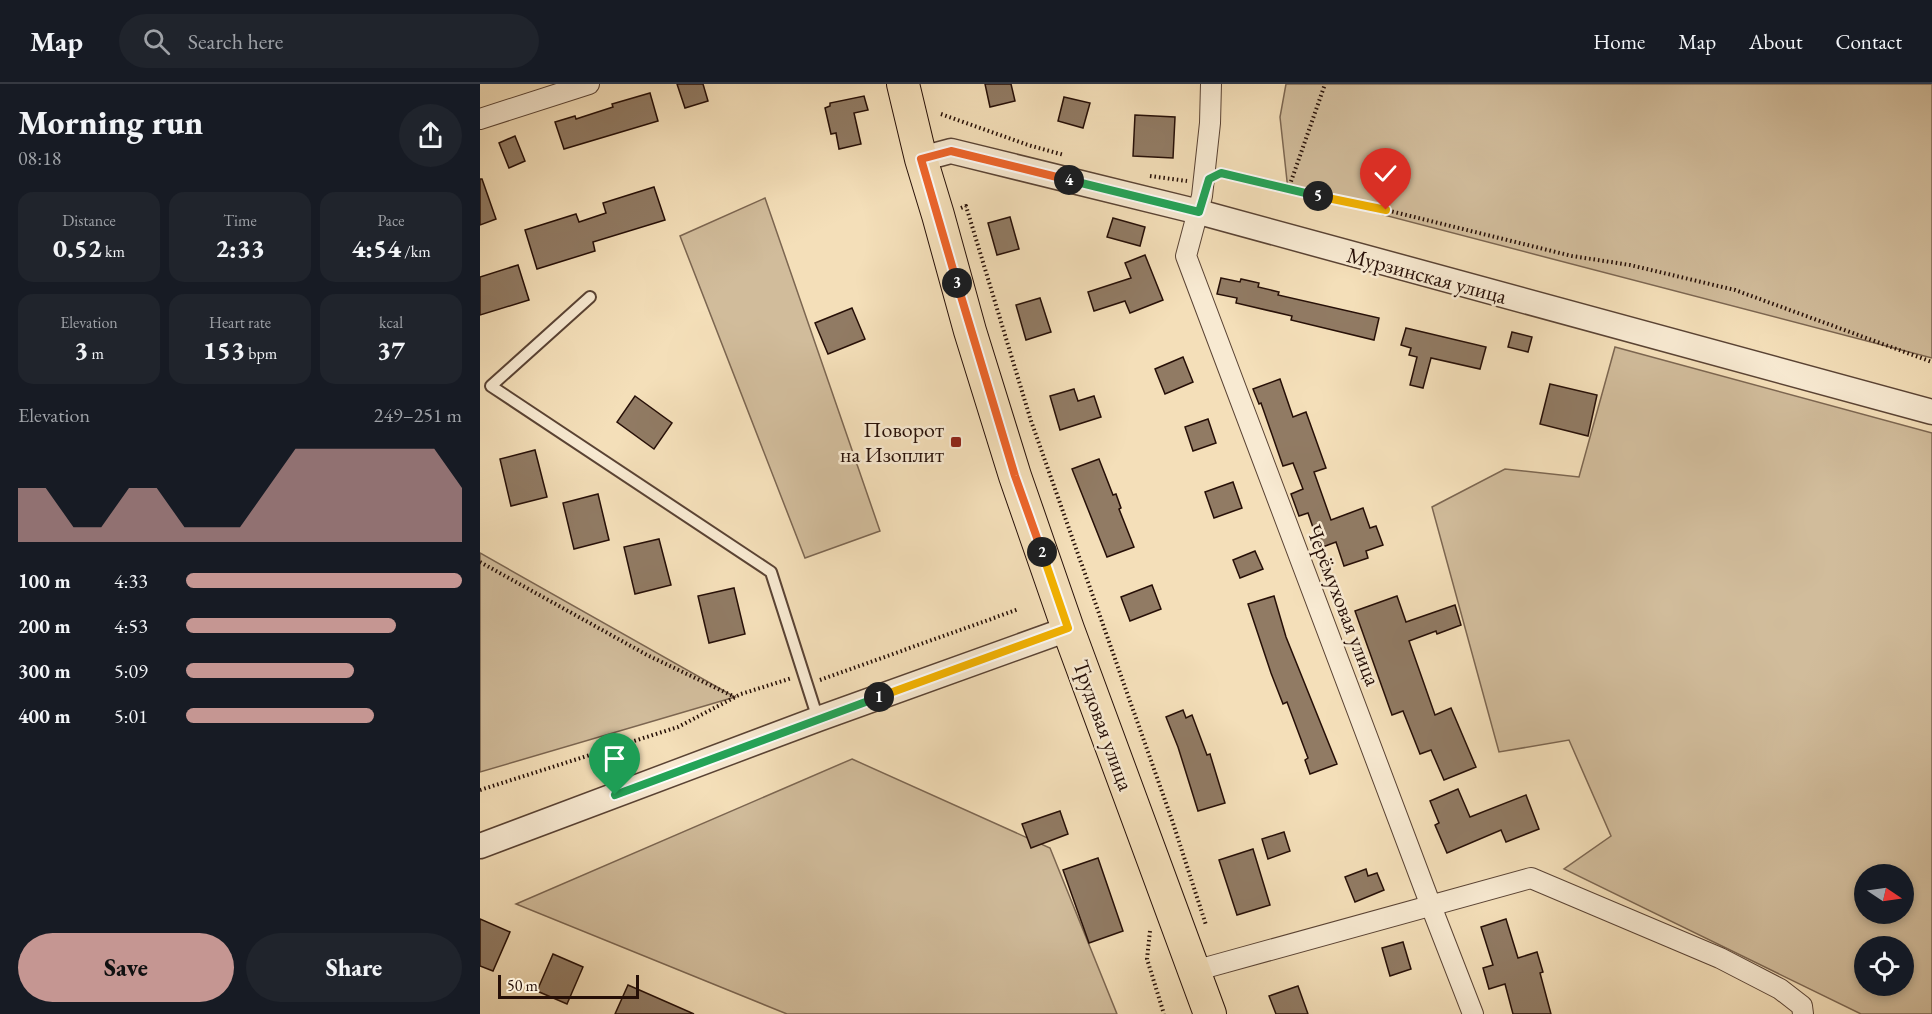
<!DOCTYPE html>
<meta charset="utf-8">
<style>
body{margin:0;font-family:"EB Garamond",serif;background:#20242c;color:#f1f3f6;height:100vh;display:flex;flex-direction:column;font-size:22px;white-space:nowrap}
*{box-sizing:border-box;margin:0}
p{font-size:20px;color:#9ea1a6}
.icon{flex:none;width:33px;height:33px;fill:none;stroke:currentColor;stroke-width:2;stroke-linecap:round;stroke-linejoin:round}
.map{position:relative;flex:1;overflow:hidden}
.drawer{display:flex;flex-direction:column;background:#171b24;width:480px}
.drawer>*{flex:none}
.needle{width:39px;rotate:103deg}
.buttons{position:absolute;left:1374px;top:780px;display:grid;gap:12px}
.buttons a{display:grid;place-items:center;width:60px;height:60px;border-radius:50%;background:#171b24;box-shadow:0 3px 9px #0003;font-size:30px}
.scale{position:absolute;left:18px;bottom:15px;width:141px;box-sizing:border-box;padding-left:6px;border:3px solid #260f07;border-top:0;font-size:16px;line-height:21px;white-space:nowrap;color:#260f07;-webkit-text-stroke:4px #f8ead2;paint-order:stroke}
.pin{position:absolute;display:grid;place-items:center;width:51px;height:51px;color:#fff;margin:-62px -26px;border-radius:50% 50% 50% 0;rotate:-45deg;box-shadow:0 0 6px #0007}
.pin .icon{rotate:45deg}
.km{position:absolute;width:30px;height:30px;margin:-15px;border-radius:50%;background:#222;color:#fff;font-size:16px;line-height:30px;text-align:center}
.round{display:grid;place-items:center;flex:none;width:63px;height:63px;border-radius:32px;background:#20242c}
.summary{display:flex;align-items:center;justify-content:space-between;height:102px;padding:0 18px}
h1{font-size:33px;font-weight:800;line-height:45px}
.figures{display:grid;grid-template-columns:repeat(3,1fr);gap:9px;height:102px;padding:6px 18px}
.figures div{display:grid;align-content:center;border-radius:15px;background:#20242c;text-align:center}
.figures b{font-size:26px;font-weight:800}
.figures small{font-size:16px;font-weight:400}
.figures p{font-size:16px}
.chart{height:168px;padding:12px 18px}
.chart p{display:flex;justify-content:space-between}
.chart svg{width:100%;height:108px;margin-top:6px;fill:#c59692;opacity:.7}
.cta{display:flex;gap:12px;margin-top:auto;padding:12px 18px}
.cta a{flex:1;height:69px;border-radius:36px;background:#c59692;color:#111;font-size:24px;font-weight:800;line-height:69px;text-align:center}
.cta a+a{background:#20242c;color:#f1f3f6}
ul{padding:0 18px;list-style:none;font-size:20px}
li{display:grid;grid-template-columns:96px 72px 1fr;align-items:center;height:45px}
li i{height:15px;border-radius:8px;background:#c59692}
header{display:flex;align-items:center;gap:36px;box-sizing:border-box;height:84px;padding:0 30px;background:#171b24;border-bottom:2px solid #363941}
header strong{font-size:28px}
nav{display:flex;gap:33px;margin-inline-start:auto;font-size:21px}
.search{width:420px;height:54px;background:#20242c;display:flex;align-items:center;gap:15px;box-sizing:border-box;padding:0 21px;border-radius:33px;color:#9ea1a6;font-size:22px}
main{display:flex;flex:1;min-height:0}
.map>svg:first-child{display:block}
.green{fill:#d1bc9b;stroke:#7c6651;stroke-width:1.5;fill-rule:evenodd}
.building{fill:#917b64;stroke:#260f07;stroke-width:1.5}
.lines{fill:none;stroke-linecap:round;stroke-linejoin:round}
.service-casing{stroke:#5a4334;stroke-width:14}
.minor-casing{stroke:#5a4334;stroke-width:22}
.tertiary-casing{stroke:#5a4334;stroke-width:27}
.primary-casing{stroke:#260f07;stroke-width:34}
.path{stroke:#260f07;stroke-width:4;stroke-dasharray:1.5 3;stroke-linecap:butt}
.service{stroke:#f8ead2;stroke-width:10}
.minor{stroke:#f8ead2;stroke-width:20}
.tertiary{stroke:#f8ead2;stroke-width:24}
.primary{stroke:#f4dfb9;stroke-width:32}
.split-1-casing{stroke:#fff;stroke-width:12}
.split-2-casing{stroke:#fff;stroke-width:12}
.split-3-casing{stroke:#fff;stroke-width:12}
.split-4-casing{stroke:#fff;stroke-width:12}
.split-5-casing{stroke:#fff;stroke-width:12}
.split-6-casing{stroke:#fff;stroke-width:12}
.split-1{stroke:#22a559;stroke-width:8}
.split-2{stroke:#f5b400;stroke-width:8}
.split-3{stroke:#f0652b;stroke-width:8}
.split-4{stroke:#f0652b;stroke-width:8}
.split-5{stroke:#22a559;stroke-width:8}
.split-6{stroke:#f5b400;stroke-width:8}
.poi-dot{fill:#8f2418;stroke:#f8ead2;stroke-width:2}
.labels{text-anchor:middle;stroke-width:5;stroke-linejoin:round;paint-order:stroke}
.street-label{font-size:22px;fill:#260f07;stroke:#f8ead2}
.poi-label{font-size:22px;fill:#260f07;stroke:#f8ead2;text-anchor:end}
</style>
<header>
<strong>Map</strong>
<div class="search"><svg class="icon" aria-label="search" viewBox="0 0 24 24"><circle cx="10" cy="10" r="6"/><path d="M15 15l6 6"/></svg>Search here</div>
<nav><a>Home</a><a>Map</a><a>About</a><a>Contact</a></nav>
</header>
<main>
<section class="drawer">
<div class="summary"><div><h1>Morning run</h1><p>08:18</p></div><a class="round"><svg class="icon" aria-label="share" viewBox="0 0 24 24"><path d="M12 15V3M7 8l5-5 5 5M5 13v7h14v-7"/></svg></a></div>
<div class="figures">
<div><p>Distance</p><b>0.52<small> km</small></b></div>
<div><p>Time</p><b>2:33</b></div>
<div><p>Pace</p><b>4:54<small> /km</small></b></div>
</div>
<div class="figures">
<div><p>Elevation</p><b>3<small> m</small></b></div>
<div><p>Heart rate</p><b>153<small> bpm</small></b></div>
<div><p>kcal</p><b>37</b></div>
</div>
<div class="chart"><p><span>Elevation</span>249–251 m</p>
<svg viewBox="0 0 160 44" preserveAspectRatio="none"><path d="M0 44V22L10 22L20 38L30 38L40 22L50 22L60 38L70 38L80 38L90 22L100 6L110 6L120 6L130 6L140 6L150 6L160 22V44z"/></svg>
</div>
<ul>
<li><b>100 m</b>4:33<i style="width:100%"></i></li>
<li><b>200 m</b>4:53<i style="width:76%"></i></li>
<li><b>300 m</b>5:09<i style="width:61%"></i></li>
<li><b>400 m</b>5:01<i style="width:68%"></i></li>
</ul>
<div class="cta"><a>Save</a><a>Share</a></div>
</section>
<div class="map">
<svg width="1452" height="930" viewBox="0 0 1452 930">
<rect width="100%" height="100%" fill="#f4dfb9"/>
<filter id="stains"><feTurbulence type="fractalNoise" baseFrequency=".00333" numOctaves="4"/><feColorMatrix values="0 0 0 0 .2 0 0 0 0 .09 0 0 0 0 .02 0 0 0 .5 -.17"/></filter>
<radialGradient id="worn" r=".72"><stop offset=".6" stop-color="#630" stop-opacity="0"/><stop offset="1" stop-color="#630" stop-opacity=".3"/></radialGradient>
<g class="green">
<path d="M806 0H1452V274L808 106 800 33Z"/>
<path d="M285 114 400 447 325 474 200 152Z"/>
<path d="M1135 263 1452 349V930H1381L1084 785 1131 752 1089 656 1019 668 952 423 1025 385 1099 393ZM1384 790H1424V830H1384ZM1384 862H1424V902H1384Z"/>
<path d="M0 469 255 613 0 688Z"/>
<path d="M372 675 570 764 637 930H307L36 820Z"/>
</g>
<g class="building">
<path d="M197 0H223L228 17 205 24Z"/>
<path d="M505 0H531L535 17 510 23Z"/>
<path d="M170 9 178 37 84 65 75 38 95 32 96 35 133 23 132 20Z"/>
<path d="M384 12 388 26 374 29 381 60 359 65 356 49 351 50 345 24 350 22V19Z"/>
<path d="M584 13 610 19 603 44 578 37Z"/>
<path d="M655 31 695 33 693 74 653 72Z"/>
<path d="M35 52 45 77 29 84 19 59Z"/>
<path d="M0 95H2L16 135 0 141Z"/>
<path d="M174 103 185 136 113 158 115 167 57 185 45 146 96 130 99 138 126 129 123 119Z"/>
<path d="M530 133 539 165 517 171 508 139Z"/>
<path d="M633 134 665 143 660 162 627 153Z"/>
<path d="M665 171 683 216 650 229 645 217 614 227 608 208 651 194 645 179Z"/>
<path d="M38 181 49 216 0 231V193Z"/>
<path d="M741 194 760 198 761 195 779 199 778 203 799 208 798 211 899 234 894 256 811 236 812 232 756 219 757 214 737 210Z"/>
<path d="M560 214 571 248 546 256 536 221Z"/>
<path d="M372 224 385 255 348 270 335 239Z"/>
<path d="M926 244 1006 263 1000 285 951 274 943 304 930 301 937 273 929 271 931 264 921 261Z"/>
<path d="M1032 248 1052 253 1048 268 1028 263Z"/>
<path d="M703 273 713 298 685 310 675 285Z"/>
<path d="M800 295 813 333 826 328 846 384 834 388 851 436 883 424 890 444 896 442 903 461 886 467 888 474 864 482 856 458 840 464 828 429 819 432 811 410 823 405 813 379 803 382 781 319 779 320 773 305Z"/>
<path d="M1070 300 1117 311 1108 352 1060 340Z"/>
<path d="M594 305 598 317 614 312 621 333 580 346 570 312Z"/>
<path d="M155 312 192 339 174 365 137 338Z"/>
<path d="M728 335 736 359 713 367 705 343Z"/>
<path d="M55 366 67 413 31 422 20 375Z"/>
<path d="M619 375 633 411 636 410 641 424 639 425 654 463 627 473 592 385Z"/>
<path d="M753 398 762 424 734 434 725 408Z"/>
<path d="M118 410 129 456 94 465 83 419Z"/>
<path d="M179 455 191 501 155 510 144 463Z"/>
<path d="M775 467 783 485 760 494 753 476Z"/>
<path d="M672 501 681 525 650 537 641 513Z"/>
<path d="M254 504 265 550 229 559 218 512Z"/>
<path d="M794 512 806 553 857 680 830 690 825 676 828 674 807 618 803 620 791 589 768 520Z"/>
<path d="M917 512 926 538 975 521 981 541 957 550 956 547 929 557 955 631 971 624 996 683 964 696 951 666 940 670 923 627 912 631 875 527Z"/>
<path d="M703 626 706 634 712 631 727 671 730 670 745 719 718 727 698 663 686 633Z"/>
<path d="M978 705 990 733 1046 711 1059 745 1026 758 1021 746 967 769 955 741 959 739 950 717Z"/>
<path d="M580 727 588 750 551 764 542 740Z"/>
<path d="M804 748 810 767 788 775 782 755Z"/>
<path d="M773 765 790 821 757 831 739 776Z"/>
<path d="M618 774 643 847 609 859 583 786Z"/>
<path d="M886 785 888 792 897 789 904 806 875 818 865 793Z"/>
<path d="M0 835 30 848 13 887 0 882Z"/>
<path d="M1026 835 1038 874 1057 868 1063 888 1060 889 1071 930H1033L1025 900 1009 905 1003 884 1013 881 1001 843Z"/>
<path d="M923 858 931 885 910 892 902 864Z"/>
<path d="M73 870 103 883 87 920 57 907Z"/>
<path d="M148 901 214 930H135Z"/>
<path d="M818 902 828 930H796L789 912Z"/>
</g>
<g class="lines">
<g class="service-casing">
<path id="service" d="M110 213 11 302 291 488 338 635"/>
</g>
<g class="minor-casing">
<g id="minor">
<path d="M731 0 730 39 722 112 706 172 951 822 993 930"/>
<path d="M0 35 109 0"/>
<path d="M714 887 1051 794 1240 874 1300 905 1322 922 1323 930"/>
</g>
</g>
<g class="tertiary-casing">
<g id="tertiary">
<path d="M441 75 471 67 719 128 1452 328"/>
<path d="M0 762 338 635 588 545"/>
</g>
</g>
<g class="primary-casing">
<path id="primary" d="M423 0 441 75 458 131 490 247 535 392 588 545 730 930"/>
</g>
<g class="path">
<path d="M461 30 548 61 584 71"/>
<path d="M741 89 808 106 906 126 1092 172 1150 181 1255 206 1452 278"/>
<path d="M670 92 707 97"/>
<path d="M808 106 845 0"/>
<path d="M481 124 486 122 551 337 692 736 726 841"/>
<path d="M0 478 167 571 255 613"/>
<path d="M340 596 539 525"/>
<path d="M0 706 198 643 261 610 312 594"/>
<path d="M670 847 667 875 684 930"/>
</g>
<use href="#service" class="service"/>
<use href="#minor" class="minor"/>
<use href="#tertiary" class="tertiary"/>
<use href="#primary" class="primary"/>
</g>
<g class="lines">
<g class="split-1-casing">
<path id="split-1" d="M135 711 399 613"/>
</g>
<g class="split-2-casing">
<path id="split-2" d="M399 613 588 544 562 468"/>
</g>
<g class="split-3-casing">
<path id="split-3" d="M477 199 535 392 562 468"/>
</g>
<g class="split-4-casing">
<path id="split-4" d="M477 199 441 75 471 67 589 96"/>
</g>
<g class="split-5-casing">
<path id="split-5" d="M589 96 719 128 729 95 741 89 838 112"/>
</g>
<g class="split-6-casing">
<path id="split-6" d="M838 112 906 126"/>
</g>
<use href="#split-1" class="split-1"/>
<use href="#split-2" class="split-2"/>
<use href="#split-3" class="split-3"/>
<use href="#split-4" class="split-4"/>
<use href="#split-5" class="split-5"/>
<use href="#split-6" class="split-6"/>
</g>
<rect class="poi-dot" x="470" y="352" width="12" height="12" rx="3"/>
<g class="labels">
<g class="street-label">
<text transform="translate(947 191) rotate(15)" y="8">Мурзинская улица</text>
<text transform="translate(864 521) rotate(69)" y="8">Черёмуховая улица</text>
<text transform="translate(624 641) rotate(70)" y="8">Трудовая улица</text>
</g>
<g class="poi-label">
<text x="464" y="353">Поворот<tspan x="464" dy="25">на Изоплит</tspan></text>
</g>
</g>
<rect width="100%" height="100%" filter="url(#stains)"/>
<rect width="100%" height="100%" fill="url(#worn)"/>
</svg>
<div class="buttons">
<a><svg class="needle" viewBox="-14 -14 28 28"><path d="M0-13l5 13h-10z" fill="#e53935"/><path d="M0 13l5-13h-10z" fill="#9ea1a6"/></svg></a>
<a><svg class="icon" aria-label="locate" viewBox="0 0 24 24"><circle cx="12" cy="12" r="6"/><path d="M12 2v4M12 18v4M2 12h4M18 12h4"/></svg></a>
</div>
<div class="scale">50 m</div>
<div class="pin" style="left:135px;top:711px;background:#1e9e55"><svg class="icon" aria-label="arrive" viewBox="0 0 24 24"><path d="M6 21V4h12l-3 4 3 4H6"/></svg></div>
<div class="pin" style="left:906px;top:126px;background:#d93025"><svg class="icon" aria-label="check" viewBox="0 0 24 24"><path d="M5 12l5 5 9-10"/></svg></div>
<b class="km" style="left:399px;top:613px">1</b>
<b class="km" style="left:562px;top:468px">2</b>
<b class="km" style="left:477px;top:199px">3</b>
<b class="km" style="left:589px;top:96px">4</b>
<b class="km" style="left:838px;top:112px">5</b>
</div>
</main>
